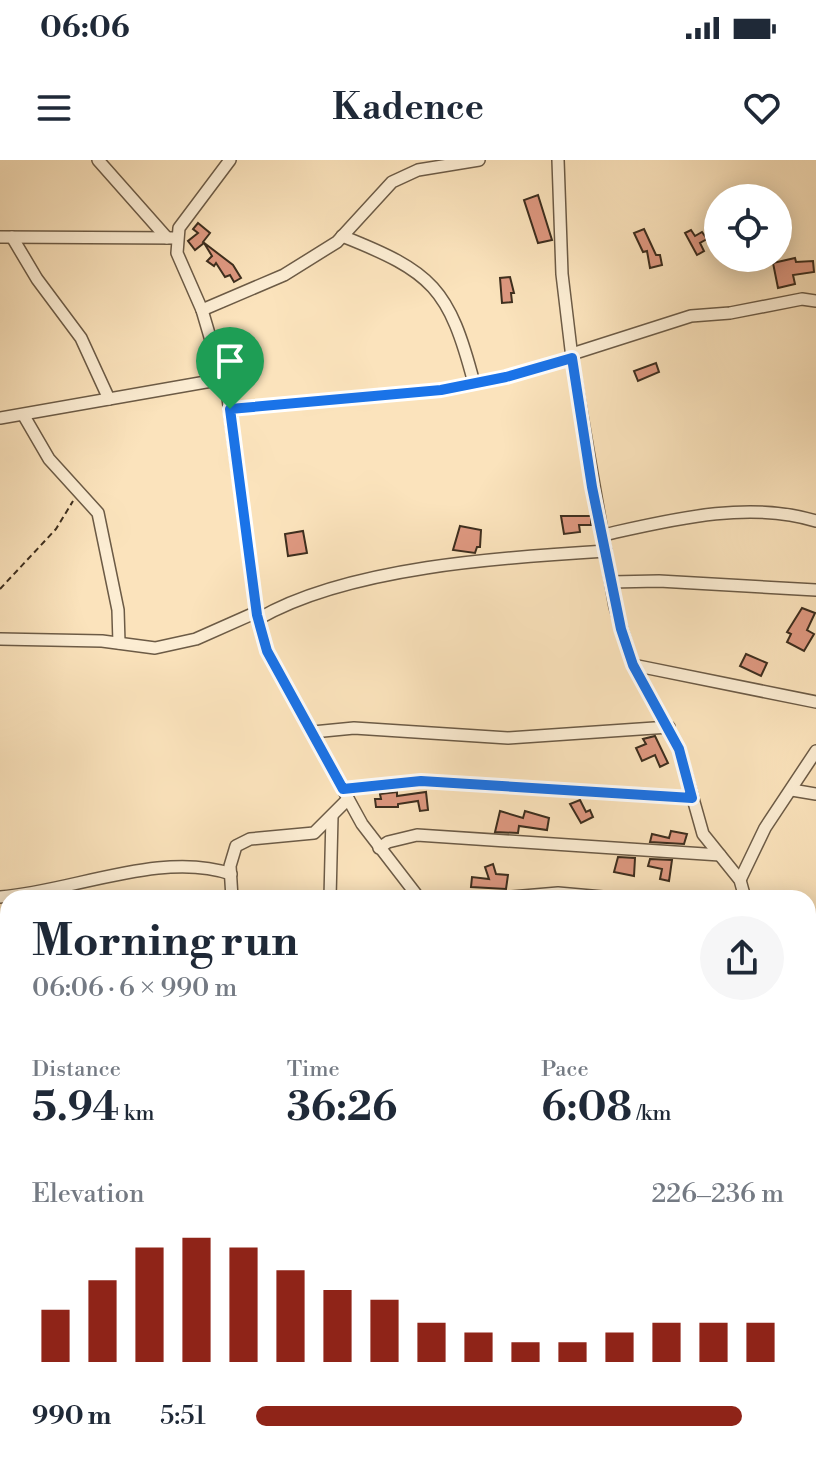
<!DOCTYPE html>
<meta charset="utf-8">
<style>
body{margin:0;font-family:"Libre Bodoni",serif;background:#f6f6f7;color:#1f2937;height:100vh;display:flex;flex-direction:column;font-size:30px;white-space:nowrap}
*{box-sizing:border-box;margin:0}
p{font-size:26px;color:#747a83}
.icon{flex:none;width:44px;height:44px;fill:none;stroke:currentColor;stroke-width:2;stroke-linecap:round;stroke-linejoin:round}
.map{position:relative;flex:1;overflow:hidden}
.side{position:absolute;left:0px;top:730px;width:816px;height:574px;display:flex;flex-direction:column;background:#fff;border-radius:24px 24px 0 0;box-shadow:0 4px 20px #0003}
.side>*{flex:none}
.controls{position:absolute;left:704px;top:24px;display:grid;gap:16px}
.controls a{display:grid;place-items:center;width:88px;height:88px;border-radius:50%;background:#fff;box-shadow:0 4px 20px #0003;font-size:40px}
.pin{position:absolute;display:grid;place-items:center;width:68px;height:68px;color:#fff;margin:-82px -34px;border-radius:50% 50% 50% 0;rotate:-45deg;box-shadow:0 0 8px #0007}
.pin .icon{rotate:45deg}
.round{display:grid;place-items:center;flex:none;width:84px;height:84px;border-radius:42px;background:#f6f6f7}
.headline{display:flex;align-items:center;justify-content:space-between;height:136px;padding:0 32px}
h1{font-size:44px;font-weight:700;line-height:60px}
.metrics{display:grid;grid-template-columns:repeat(3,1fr);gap:12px;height:136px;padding:8px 32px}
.metrics div{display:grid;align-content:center}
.metrics b{font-size:40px;font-weight:700}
.metrics small{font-size:22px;font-weight:400}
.metrics p{font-size:22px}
.chart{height:224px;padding:16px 32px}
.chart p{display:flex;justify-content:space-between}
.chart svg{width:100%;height:144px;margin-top:8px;stroke:#8f2418;stroke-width:6}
ul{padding:0 32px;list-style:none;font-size:26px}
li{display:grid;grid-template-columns:128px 96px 1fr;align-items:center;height:60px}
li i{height:20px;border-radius:10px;background:#8f2418}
.status{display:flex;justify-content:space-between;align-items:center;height:56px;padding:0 40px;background:#fff;direction:ltr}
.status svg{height:22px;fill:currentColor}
header{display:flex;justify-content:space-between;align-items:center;height:104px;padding:0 32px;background:#fff;font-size:36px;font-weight:700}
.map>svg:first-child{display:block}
.building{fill:#de9880;stroke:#3d2e1e;stroke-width:2}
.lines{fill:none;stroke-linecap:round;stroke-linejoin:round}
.minor-casing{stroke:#6c5b46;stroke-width:14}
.path{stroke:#3d2e1e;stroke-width:2;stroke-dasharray:6 4;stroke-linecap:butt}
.minor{stroke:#fcedd3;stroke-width:11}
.route-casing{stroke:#fff;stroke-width:16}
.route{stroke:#1a73e8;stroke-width:10}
</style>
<div class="status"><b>06:06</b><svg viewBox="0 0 49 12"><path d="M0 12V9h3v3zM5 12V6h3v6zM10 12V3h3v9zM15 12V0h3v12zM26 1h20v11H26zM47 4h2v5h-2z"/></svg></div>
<header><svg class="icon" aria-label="menu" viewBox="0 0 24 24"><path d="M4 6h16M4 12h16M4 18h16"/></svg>Kadence<svg class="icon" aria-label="heart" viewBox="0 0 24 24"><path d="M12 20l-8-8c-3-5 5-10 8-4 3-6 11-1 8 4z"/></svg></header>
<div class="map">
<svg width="816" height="1303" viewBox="0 0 816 1303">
<rect width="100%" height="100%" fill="#fbe3bc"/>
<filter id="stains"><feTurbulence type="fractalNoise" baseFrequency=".0025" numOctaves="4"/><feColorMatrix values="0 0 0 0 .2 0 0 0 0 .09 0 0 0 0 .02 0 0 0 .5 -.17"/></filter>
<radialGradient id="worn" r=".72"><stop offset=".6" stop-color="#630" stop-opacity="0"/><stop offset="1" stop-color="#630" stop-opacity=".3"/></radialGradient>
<g class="building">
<path d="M538 35 552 80 538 83 524 40Z"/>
<path d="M198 63 210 73 203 82 233 105 241 118 234 122 230 115 225 117 216 103 214 106 207 101 212 96 204 83 195 90 188 81 198 73 193 69Z"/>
<path d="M644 69 656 95H660L662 105 650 108 647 91 643 92 634 73Z"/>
<path d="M691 70 695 76 702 72 707 79 700 83 704 91 697 95 685 73Z"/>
<path d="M795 98 796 102 813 101 814 112 793 115 795 124 778 128 773 103Z"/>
<path d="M510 117 514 133H511L512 142 502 143 500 118Z"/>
<path d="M656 203 659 212 638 221 634 211Z"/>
<path d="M561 356H591V365H579L580 372 564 374Z"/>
<path d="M460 366 481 370 480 387H477L475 393 453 390Z"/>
<path d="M303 371 307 393 288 396 285 374Z"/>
<path d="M802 448 815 453 807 470 814 474 804 491 787 482 791 474 787 472Z"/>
<path d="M746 494 767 503 761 516 740 506Z"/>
<path d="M655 576 668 603 660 607 655 595 642 601 636 588 646 584 643 579Z"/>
<path d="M397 632V636L426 632 428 650 420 651 418 641 398 644V647H376L375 639H381L380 634Z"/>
<path d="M580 640 586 652 590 650 593 657 581 663 570 644Z"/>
<path d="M500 651 523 658 525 651 549 658 547 670 519 666 518 673 495 672Z"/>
<path d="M671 671 687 674 684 684 650 682 652 674 669 678Z"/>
<path d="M618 697 635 698 634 716 614 712Z"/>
<path d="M650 699 672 700 669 721 660 719 662 709 648 706Z"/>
<path d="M493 704 496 714 508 715 506 729 471 727 472 717 489 719 485 707Z"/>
</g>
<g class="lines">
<g class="minor-casing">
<g id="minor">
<path d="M98 0 167 78"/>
<path d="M230 0 179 68 177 93 202 150 228 238 257 455 267 491 362 664 419 738"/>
<path d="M558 0 562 114 572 198 615 447 633 505 679 589 703 674 740 720 745 738"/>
<path d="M342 76C433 112 449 128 474 223"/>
<path d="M0 77 176 78"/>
<path d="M12 77 37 119 81 178 109 239"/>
<path d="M202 150 284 115 337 82 392 22 418 10 479 0"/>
<path d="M572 194 691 156 730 153 802 139 816 141"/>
<path d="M230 249 441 230 506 217 572 198"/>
<path d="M24 256 49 299 98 353 118 450 119 483"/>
<path d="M0 258 223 219"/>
<path d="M603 375C670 360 748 340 816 361"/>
<path d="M611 422 659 421 816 430"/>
<path d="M258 459C347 407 504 397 606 391"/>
<path d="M0 479 102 481 155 488 196 479 257 452"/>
<path d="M633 505 816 542"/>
<path d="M313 572 354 568 508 578 669 567"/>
<path d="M343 629 421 621 692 638"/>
<path d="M792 630 816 634"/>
<path d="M379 688 388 682 417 675 720 695"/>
<path d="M740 720 765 668 816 591"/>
<path d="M0 737C71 732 162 690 231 714"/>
<path d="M232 738 230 706 236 686 250 679 314 673 348 639"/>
<path d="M330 738 332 656"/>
<path d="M500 738 558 733 614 738"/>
<path d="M808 806 816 807"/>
<path d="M808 963 816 964"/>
<path d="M0 984 8 985"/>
<path d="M808 1144 816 1146"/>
<path d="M808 1291 816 1300"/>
<path d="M209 1296 212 1303"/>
<path d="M369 1296V1301"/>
<path d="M713 1296 716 1303"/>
<path d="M589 1303 605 1296"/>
</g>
</g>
<path class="path" d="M0 429 56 369 73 341"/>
<use href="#minor" class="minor"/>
</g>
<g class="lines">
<g class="route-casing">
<path id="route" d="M572 198 592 327 621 469 633 505 679 589 692 638 421 621 343 629 267 491 257 455 230 249 441 230 506 217Z"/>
</g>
<use href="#route" class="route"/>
</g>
<rect width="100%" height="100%" filter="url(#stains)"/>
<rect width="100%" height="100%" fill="url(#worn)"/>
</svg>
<div class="controls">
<a><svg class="icon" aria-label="locate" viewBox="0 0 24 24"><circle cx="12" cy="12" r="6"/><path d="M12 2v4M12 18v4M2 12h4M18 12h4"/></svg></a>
</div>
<div class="pin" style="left:230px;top:249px;background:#1e9e55"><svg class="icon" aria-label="arrive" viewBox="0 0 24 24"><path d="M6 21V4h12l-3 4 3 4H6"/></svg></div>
<section class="side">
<div class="headline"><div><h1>Morning run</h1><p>06:06 · 6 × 990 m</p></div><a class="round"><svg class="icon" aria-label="share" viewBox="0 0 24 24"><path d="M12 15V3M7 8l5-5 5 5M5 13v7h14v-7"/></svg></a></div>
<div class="metrics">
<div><p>Distance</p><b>5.94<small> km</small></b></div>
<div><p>Time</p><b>36:26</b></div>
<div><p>Pace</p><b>6:08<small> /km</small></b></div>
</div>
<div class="chart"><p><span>Elevation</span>226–236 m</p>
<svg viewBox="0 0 160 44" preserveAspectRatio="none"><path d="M5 44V28M15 44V19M25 44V9M35 44V6M45 44V9M55 44V16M65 44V22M75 44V25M85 44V32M95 44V35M105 44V38M115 44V38M125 44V35M135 44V32M145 44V32M155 44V32"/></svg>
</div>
<ul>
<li><b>990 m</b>5:51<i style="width:92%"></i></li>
</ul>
</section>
</div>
